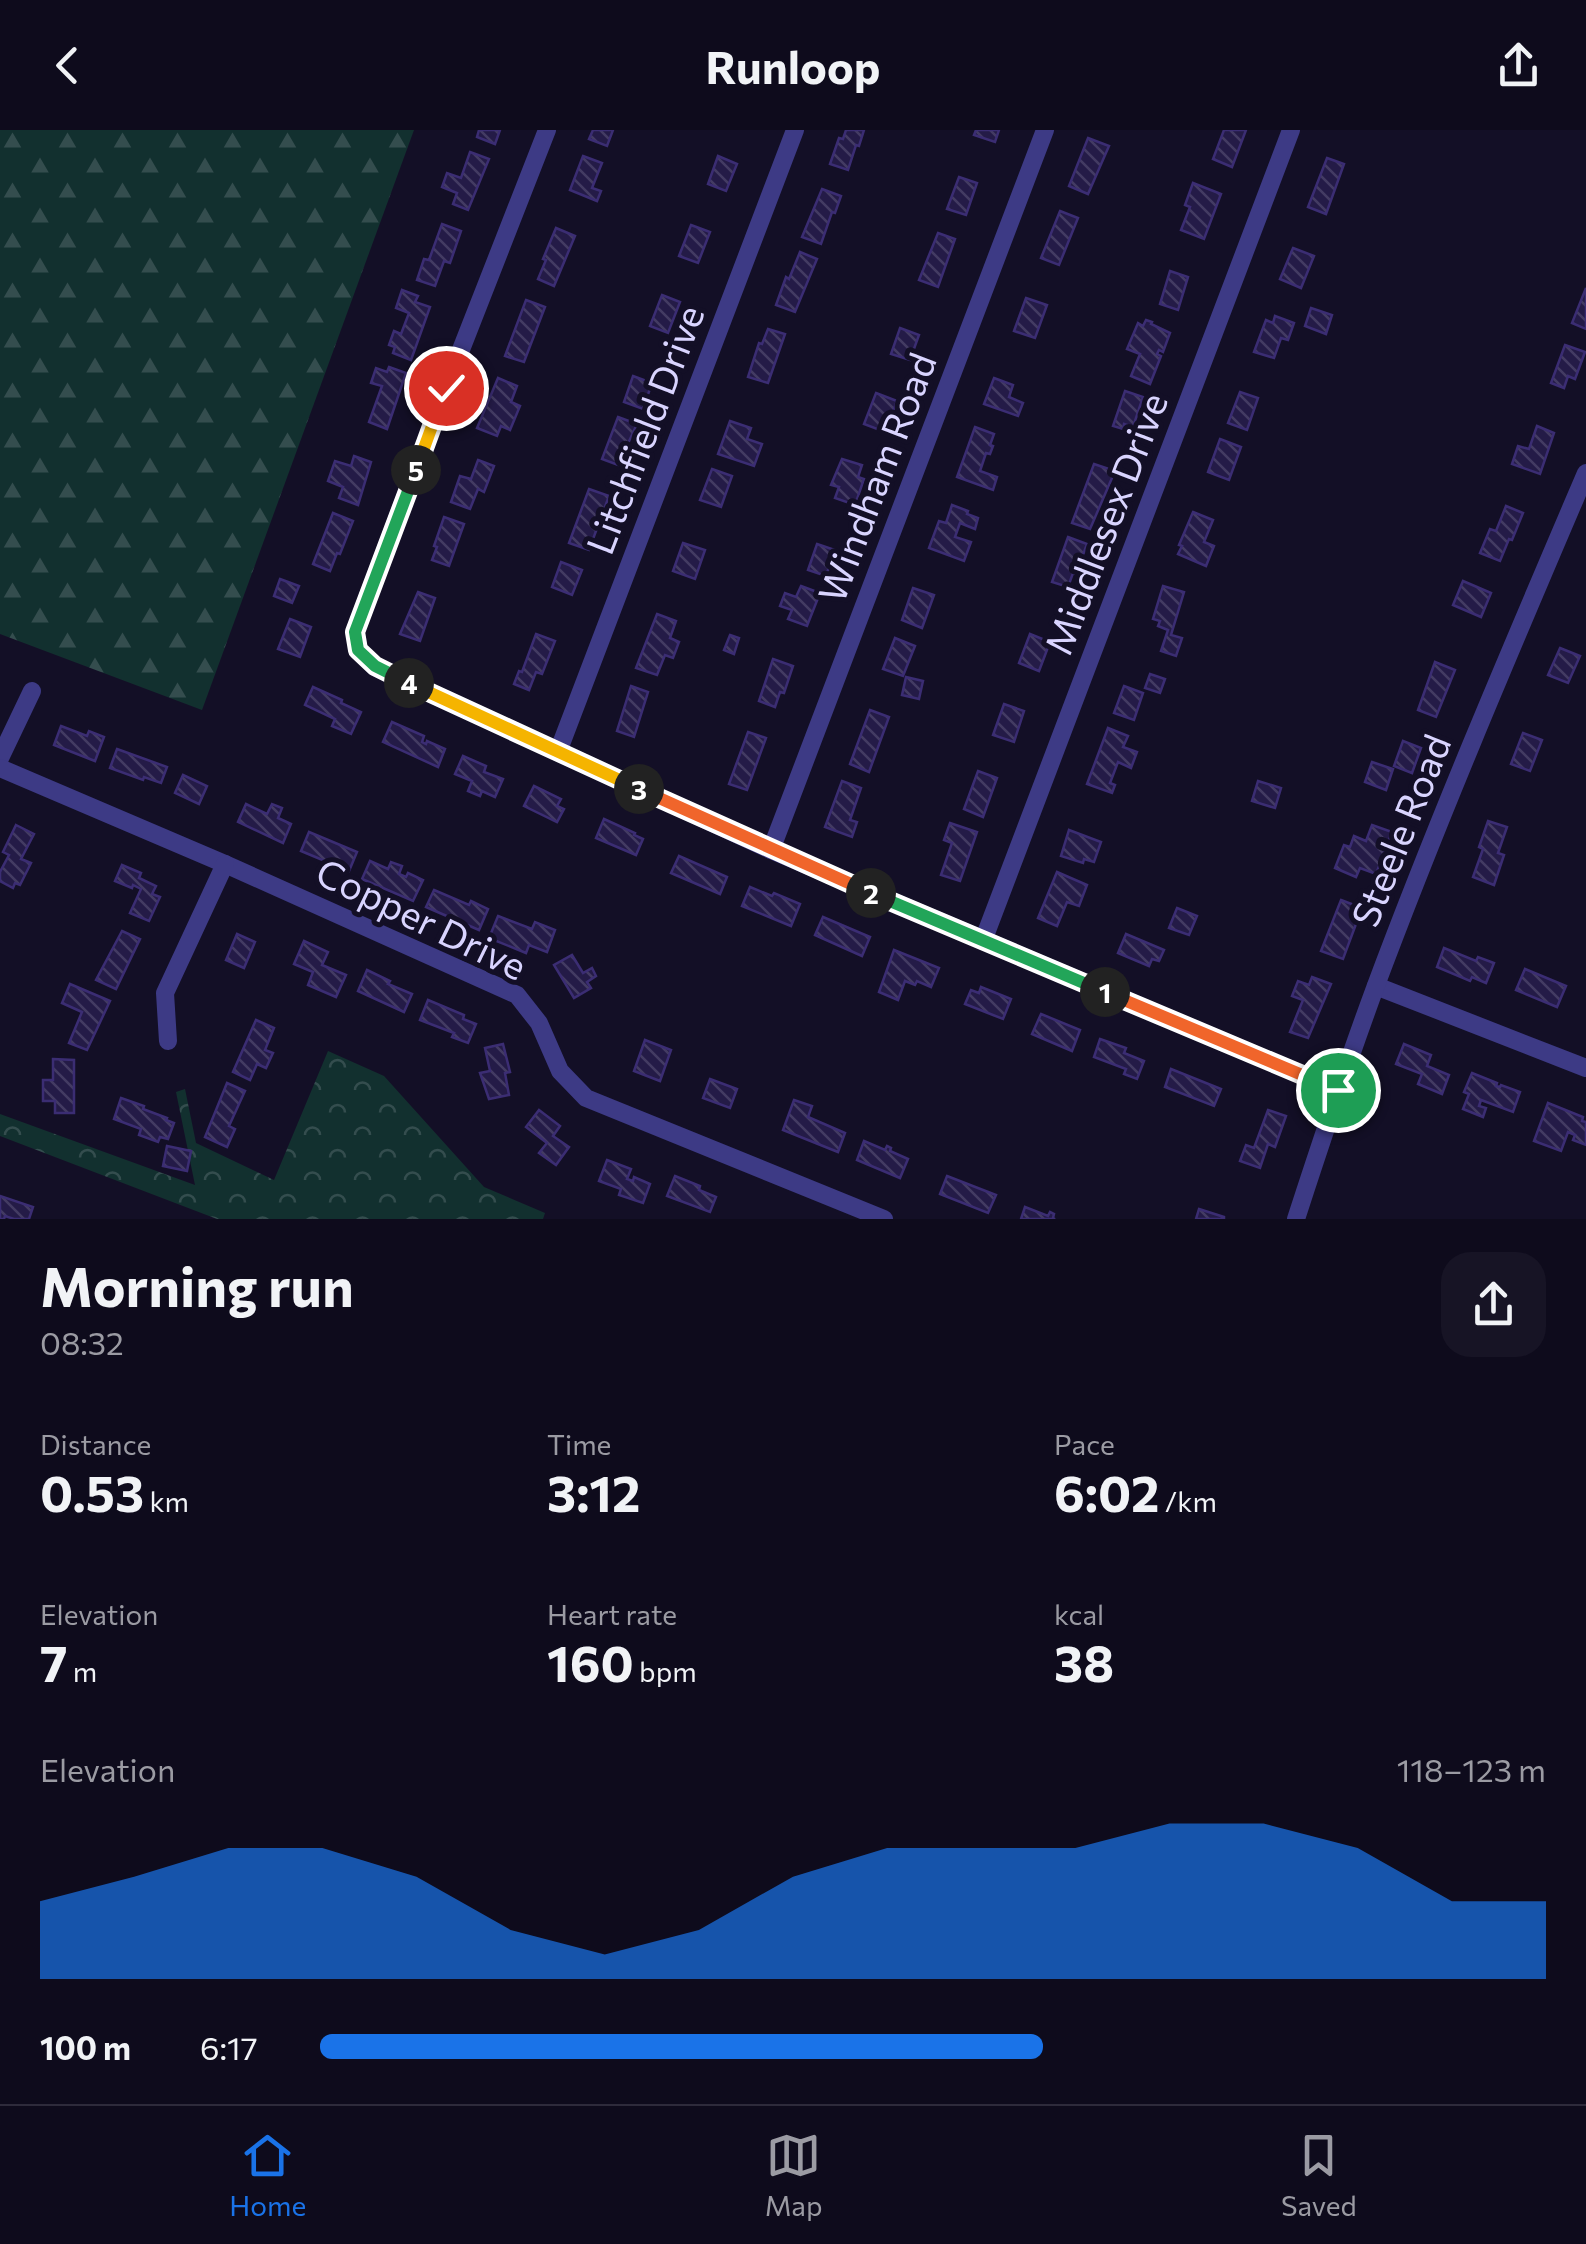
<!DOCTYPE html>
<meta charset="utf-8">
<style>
body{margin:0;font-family:Commissioner,sans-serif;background:#171425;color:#f1f3f6;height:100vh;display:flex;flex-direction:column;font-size:38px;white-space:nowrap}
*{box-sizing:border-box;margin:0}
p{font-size:32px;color:#9b9ba3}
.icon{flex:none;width:55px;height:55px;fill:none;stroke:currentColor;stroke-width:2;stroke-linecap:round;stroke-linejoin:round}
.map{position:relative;height:1089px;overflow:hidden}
.drawer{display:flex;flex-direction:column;background:#0e0b1c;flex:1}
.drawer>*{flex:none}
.pin{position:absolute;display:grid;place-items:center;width:85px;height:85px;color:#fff;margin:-42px;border:5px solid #fff;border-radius:50%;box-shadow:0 2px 10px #0007}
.km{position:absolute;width:50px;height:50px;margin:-25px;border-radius:50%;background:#222;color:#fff;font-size:28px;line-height:50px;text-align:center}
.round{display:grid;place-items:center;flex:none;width:105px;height:105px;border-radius:30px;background:#171425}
.headline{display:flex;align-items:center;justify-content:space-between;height:170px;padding:0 40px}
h1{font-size:55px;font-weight:700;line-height:75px}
.metrics{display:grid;grid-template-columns:repeat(3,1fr);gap:15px;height:170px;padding:10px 40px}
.metrics div{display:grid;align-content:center}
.metrics b{font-size:50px;font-weight:700}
.metrics small{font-size:28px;font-weight:400}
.metrics p{font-size:28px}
.chart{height:280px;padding:20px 40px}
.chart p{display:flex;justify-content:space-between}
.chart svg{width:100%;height:180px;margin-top:10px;fill:#1a73e8;opacity:.7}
ul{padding:0 40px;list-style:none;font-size:32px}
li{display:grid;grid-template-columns:160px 120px 1fr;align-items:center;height:75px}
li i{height:25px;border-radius:12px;background:#1a73e8}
header{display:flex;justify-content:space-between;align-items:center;height:130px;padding:0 40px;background:#0e0b1c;font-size:45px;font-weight:700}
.dock{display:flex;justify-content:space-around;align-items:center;height:140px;border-top:2px solid #2e2b3b;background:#0e0b1c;font-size:28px;color:#9b9ba3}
.dock a{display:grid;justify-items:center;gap:5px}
.dock .selected{color:#1a73e8}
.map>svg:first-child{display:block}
.forest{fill:url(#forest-firs)}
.park{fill:url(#park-crowns)}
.building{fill:url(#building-back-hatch);stroke:#3b2d73;stroke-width:2.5}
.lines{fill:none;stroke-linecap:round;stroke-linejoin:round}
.minor{stroke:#3d3a85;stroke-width:18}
.split-1-casing{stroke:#fff;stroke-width:20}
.split-2-casing{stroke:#fff;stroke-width:20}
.split-3-casing{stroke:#fff;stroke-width:20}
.split-4-casing{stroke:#fff;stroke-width:20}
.split-5-casing{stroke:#fff;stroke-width:20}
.split-6-casing{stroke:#fff;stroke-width:20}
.split-1{stroke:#f0652b;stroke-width:12}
.split-2{stroke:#22a559;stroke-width:12}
.split-3{stroke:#f0652b;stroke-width:12}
.split-4{stroke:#f5b400;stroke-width:12}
.split-5{stroke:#22a559;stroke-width:12}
.split-6{stroke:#f5b400;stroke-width:12}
.labels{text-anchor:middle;stroke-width:10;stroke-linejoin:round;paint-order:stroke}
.street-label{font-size:38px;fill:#d9d4ff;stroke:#130f26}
</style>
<header><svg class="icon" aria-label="back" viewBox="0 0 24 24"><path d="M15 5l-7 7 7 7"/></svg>Runloop<svg class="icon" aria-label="share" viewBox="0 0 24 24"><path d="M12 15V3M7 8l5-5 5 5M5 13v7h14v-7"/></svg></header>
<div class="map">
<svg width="1586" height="1089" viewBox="0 0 1586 1089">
<defs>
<pattern id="forest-firs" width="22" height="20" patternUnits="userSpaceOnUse" patternTransform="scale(2.5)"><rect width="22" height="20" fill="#12302f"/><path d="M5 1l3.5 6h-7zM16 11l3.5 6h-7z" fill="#344d4e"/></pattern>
<pattern id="park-crowns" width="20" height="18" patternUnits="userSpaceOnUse" patternTransform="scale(2.5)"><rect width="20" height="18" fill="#12302f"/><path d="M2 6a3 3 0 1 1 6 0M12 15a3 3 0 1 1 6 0" fill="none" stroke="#344d4e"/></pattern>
<pattern id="building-back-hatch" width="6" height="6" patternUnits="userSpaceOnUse" patternTransform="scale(2.5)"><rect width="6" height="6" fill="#241b47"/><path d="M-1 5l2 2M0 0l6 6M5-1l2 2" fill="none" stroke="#433b63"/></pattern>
</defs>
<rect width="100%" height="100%" fill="#130f26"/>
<path class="forest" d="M0 0H414L202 580 0 504Z"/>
<path class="park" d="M328 921 384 946 484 1057 545 1083 543 1089H217L0 1006V984L195 1055 176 962 185 959 196 1013 274 1050Z"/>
<g class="building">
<path d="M479 0H500L495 14 477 7Z"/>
<path d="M593 0H613L607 16 589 9Z"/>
<path d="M846 0H864L859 16 856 15 848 40 830 34 839 8 843 9Z"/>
<path d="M976 0H999L995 12 974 5Z"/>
<path d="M1224 0H1246L1232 37 1213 29Z"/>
<path d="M1088 8 1109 16 1088 64 1069 56Z"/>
<path d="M470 22 489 29 468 80 453 74 457 63 442 57 447 43 461 48Z"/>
<path d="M583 26 602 33 592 58 601 61 597 71 570 60Z"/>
<path d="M718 26 737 34 726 61 708 54Z"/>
<path d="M1327 28 1344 34 1326 84 1308 77Z"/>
<path d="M959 47 977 53 966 85 947 79Z"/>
<path d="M1193 53 1221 64 1204 109 1181 100 1190 77 1185 75Z"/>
<path d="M822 59 841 66 835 83 832 82 821 114 802 107Z"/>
<path d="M1060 81 1078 88 1059 135 1041 128Z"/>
<path d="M442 94 461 101 450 133 444 131 435 156 417 150 424 129 429 130Z"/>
<path d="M691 95 710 102 698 133 679 126Z"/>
<path d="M556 98 575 106 554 156 538 149 546 130 543 129Z"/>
<path d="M938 103 955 109 938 157 919 150Z"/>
<path d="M1293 118 1314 126 1301 158 1280 149Z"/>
<path d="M800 122 817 129 795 182 776 175 786 147 789 149Z"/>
<path d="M1170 141 1188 147 1178 180 1160 174Z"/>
<path d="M1586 158V199L1572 193Z"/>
<path d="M402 160 418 166 415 172 430 177 411 230 393 223 395 217 389 215 394 201 401 204 409 183 396 178Z"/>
<path d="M662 165 680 172 668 203 650 196Z"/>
<path d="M1026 168 1047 175 1035 208 1014 201Z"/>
<path d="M526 170 545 177 524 232 505 226Z"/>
<path d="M1311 178 1332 185 1326 204 1305 196Z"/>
<path d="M1275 186 1294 193 1288 210 1281 208 1274 228 1254 222 1266 190 1273 193Z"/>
<path d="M1146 190 1152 192 1151 194 1170 203 1163 222 1159 220 1157 224 1161 226 1150 254 1131 246 1140 224 1127 219 1138 193 1143 196Z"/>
<path d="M900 198 919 205 910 230 891 224Z"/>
<path d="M768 199 785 204 768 253 748 247 759 213 762 214Z"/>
<path d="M1565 215 1585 222 1575 249 1568 246 1564 258 1551 253Z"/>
<path d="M389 237 406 243 387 299 369 292 382 256 371 253 376 238 387 242Z"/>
<path d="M633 246 652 253 643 279 624 272Z"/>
<path d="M498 248 517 256 511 272 520 276 510 300 501 296 497 306 477 298Z"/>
<path d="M994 248 1013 255 1009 267 1023 273 1018 286 984 274Z"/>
<path d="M1125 261 1143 267 1133 297 1124 294 1123 299 1113 296Z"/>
<path d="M1240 262 1258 268 1247 300 1228 293Z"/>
<path d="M876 263 897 271 885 302 864 294Z"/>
<path d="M618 287 637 294 618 335 602 329Z"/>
<path d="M730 291 751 298 747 309 762 314 754 336 718 324Z"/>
<path d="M1537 296 1554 303 1540 344 1512 334 1518 316 1529 319Z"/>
<path d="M975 297 994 304 990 315 993 316 990 324 986 323 980 341 997 347 993 360 957 347Z"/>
<path d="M1220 309 1241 317 1229 350 1208 342Z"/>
<path d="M354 326 371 332 358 375 339 368 343 357 328 351 335 331 351 336Z"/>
<path d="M842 329 862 335 858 347 864 349 855 375 835 368 839 357 831 355Z"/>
<path d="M478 330 494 336 484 362 478 359 470 379 451 372 460 346 471 349Z"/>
<path d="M1094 334 1115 341 1090 399 1072 393Z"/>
<path d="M712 339 732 346 721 377 700 370Z"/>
<path d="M589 359 609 366 589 420 569 413Z"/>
<path d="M952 375 968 381 967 384 978 388 975 399 960 393 955 407 971 412 964 431 929 418 939 391 946 393Z"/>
<path d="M1506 376 1523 383 1512 410 1509 409 1500 431 1480 423 1490 399 1496 401Z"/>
<path d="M1193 382 1213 390 1204 412 1214 416 1206 436 1178 424 1182 416 1179 415Z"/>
<path d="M333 383 353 391 340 424 337 423 330 441 313 434Z"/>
<path d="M444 387 464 394 449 436 432 430 437 417 434 416Z"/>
<path d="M1068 407 1087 414 1076 444 1073 443 1068 457 1052 452Z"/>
<path d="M683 413 705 420 695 449 673 441Z"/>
<path d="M817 414 835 420 826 446 808 440Z"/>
<path d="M561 432 582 440 572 465 552 457Z"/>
<path d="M280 449 299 456 292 473 274 466Z"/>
<path d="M1463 451 1491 463 1481 487 1453 475Z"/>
<path d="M801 456 820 463 807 496 788 489 792 480 780 476 785 463 796 467Z"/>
<path d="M1163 456 1184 462 1171 505 1182 508 1176 526 1161 521 1168 500 1158 496 1160 491 1153 489Z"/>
<path d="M913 458 934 465 922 498 902 490Z"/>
<path d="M418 462 435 468 420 511 400 504Z"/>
<path d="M657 484 676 491 670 508 679 512 673 528 665 525 657 545 636 538Z"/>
<path d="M290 489 311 497 300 527 278 519Z"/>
<path d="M536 504 555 511 542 544 536 542 529 560 514 554 519 541 522 542Z"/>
<path d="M1030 504 1050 512 1039 541 1019 533Z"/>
<path d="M730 505 739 508 734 524 724 520Z"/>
<path d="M895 508 915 516 903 546 883 539Z"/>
<path d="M1560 518 1580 526 1568 553 1548 545Z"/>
<path d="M773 529 793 536 784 563 780 562 775 577 759 571Z"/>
<path d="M1435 532 1455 540 1436 587 1418 580Z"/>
<path d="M1150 544 1165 549 1160 563 1145 558Z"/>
<path d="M906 547 923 551 919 569 902 565Z"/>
<path d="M631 556 648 562 634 607 617 601Z"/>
<path d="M1124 556 1143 563 1134 590 1114 583Z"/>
<path d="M313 557 342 570 341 573 361 582 351 604 332 596 335 589 305 575Z"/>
<path d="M1004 574 1024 581 1014 612 993 605Z"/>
<path d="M870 580 889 587 869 642 850 634Z"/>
<path d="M392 592 424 606 422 612 426 614 427 611 445 619 438 637 383 612Z"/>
<path d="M61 596 87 606 89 601 104 607 95 631 54 615Z"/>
<path d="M1108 598 1128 606 1123 617 1137 622 1131 638 1118 632 1110 653 1115 655 1112 663 1087 654Z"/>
<path d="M748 602 766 608 747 660 729 654Z"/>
<path d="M1523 603 1542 610 1530 641 1511 634Z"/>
<path d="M1403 611 1421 618 1412 643 1394 636Z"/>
<path d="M117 619 167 637 161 653 144 647 143 650 110 638Z"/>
<path d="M463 626 486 636 484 642 503 649 495 667 482 661 480 666 468 661 472 651 455 644Z"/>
<path d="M1372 632 1393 639 1386 660 1365 652Z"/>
<path d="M978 641 997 648 983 687 964 679Z"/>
<path d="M183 645 207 656 199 674 175 663Z"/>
<path d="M842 651 861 658 850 690 857 692 852 707 825 697Z"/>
<path d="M1258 651 1281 658 1275 678 1252 671Z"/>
<path d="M534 656 561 669 557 676 564 679 557 692 524 676Z"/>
<path d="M246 674 267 684 272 674 282 678 278 688 291 694 283 713 238 692Z"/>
<path d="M604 689 635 703 634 705 643 709 636 725 596 708Z"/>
<path d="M1488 691 1507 697 1498 723 1504 725 1494 755 1473 747 1483 719 1479 717Z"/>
<path d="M950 693 977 702 960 751 941 745 952 713 944 710Z"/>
<path d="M16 695 34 704 21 729 31 733 20 755 15 753 13 758 0 751V742L9 725 3 722Z"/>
<path d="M1372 695 1392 702 1376 744 1360 738 1356 747 1335 738 1344 715 1350 717 1354 706 1366 711Z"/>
<path d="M1069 700 1101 712 1094 732 1084 729 1083 733 1061 726Z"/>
<path d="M309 702 357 722 349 741 301 721Z"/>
<path d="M679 726 727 747 720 764 671 743Z"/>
<path d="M370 731 388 739 391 732 402 736 399 744 406 747 408 743 423 750 413 771 362 749Z"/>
<path d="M122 735 141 743 139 748 156 756 152 764 160 767 149 791 130 783 141 759 133 755 132 758 115 751Z"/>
<path d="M1057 742 1087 755 1079 776 1067 772 1057 796 1038 788Z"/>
<path d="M750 757 772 766 774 763 800 774 791 796 742 776Z"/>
<path d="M434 760 469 775 471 771 488 779 479 800 426 777Z"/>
<path d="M1341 770 1362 778 1343 829 1321 821Z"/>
<path d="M1177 778 1197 786 1189 805 1169 798Z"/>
<path d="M498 786 532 799 535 792 555 800 547 822 529 815 526 823 489 808Z"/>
<path d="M823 787 870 807 862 826 815 805Z"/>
<path d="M122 801 140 809 116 859 96 850Z"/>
<path d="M237 804 255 812 244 838 226 830Z"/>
<path d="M1126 804 1164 820 1159 831 1152 829 1149 836 1118 823Z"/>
<path d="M304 811 328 822 322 835 346 845 336 867 308 855 313 842 294 834Z"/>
<path d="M1444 818 1476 831 1478 827 1494 833 1486 853 1472 847 1470 851 1437 837Z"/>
<path d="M894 820 939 838 931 857 917 851 915 855 905 851 898 870 879 862Z"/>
<path d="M572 825 583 843 592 838 596 846 587 852 591 858 574 868 554 835Z"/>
<path d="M1525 839 1566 856 1557 877 1516 860Z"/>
<path d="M367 840 390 851 388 854 412 864 404 882 358 861Z"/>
<path d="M1312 847 1331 854 1308 908 1290 902 1303 870 1292 866 1298 851 1309 855Z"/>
<path d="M70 854 110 871 87 920 69 913 82 882 62 873Z"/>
<path d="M981 857 1011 869 1003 889 965 874 971 860 979 863Z"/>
<path d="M428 870 464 885 463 889 476 894 468 913 452 907 454 903 420 890Z"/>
<path d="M1041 884 1080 900 1072 921 1032 904Z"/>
<path d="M256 890 274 898 265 920 273 923 266 938 257 934 250 950 233 942Z"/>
<path d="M1100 909 1126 918 1124 923 1144 931 1137 949 1124 944 1126 939 1094 927Z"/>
<path d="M645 910 671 920 660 951 634 941Z"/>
<path d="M503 914 510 942 505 943 509 965 489 969 480 943 490 941 485 918Z"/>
<path d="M1404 914 1431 925 1427 936 1449 945 1442 964 1418 954 1422 944 1396 934Z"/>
<path d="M53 929 74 930V983H55V971H43V950H53Z"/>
<path d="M1171 939 1221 959 1214 976 1165 957Z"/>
<path d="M1472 943 1497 953 1496 956 1500 957 1501 955 1520 962 1513 982 1481 970 1479 976 1486 978 1483 987 1463 979 1469 964 1464 962Z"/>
<path d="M710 949 737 959 730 978 703 968Z"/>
<path d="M227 953 245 961 229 996 235 999 227 1017 205 1007Z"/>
<path d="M121 968 144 976 143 979 167 988 166 990 174 993 168 1009 160 1007 158 1012 139 1005 141 999 114 989Z"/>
<path d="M794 970 812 976 808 987 845 1003 838 1022 783 1000Z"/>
<path d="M1548 973 1583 987 1582 991 1586 992V1015L1573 1010 1575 1005 1568 1002 1561 1021 1534 1011Z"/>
<path d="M539 980 560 996 553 1006 569 1017 556 1035 539 1023 547 1013 526 997Z"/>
<path d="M1268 980 1286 986 1275 1017 1268 1014 1260 1038 1240 1031 1246 1015 1254 1018Z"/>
<path d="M864 1011 885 1020 887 1016 891 1018 890 1021 908 1029 900 1048 857 1030Z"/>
<path d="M167 1016 191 1021 187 1041 163 1036Z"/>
<path d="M607 1030 631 1039 627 1049 633 1051 634 1047 650 1054 643 1073 619 1065 621 1059 599 1051Z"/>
<path d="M675 1046 700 1056 699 1060 716 1067 710 1082 667 1066Z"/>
<path d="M947 1046 996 1065 988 1083 940 1064Z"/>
<path d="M0 1066 33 1077 29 1089H14L5 1086 4 1089H0Z"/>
<path d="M1025 1077 1048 1086 1050 1082 1054 1084 1053 1088 1055 1089H1021Z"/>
<path d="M1199 1079 1224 1087V1089H1196Z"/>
</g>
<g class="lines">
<g class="minor">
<path d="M547 0 446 258 355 501 358 520 375 537 771 720 1338 960"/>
<path d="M558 622 795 0"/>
<path d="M0 628 32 561"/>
<path d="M0 638 225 734 517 865 539 893 560 941 586 968 884 1089"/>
<path d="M771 720 1045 0"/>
<path d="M983 811 1291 0"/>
<path d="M1376 856 1586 938"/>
<path d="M168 911 165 863 225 734"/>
<path d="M1296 1089C1321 1012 1347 934 1375 858 1440 684 1513 514 1586 343"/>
</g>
</g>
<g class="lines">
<g class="split-1-casing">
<path id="split-1" d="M1105 862 1338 960"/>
</g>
<g class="split-2-casing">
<path id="split-2" d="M871 763 1105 862"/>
</g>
<g class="split-3-casing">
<path id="split-3" d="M639 659 871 763"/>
</g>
<g class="split-4-casing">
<path id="split-4" d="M409 553 639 659"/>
</g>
<g class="split-5-casing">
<path id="split-5" d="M409 553 375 536 358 520 355 502 416 340"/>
</g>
<g class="split-6-casing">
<path id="split-6" d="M416 340 446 258"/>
</g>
<use href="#split-1" class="split-1"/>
<use href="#split-2" class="split-2"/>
<use href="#split-3" class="split-3"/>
<use href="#split-4" class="split-4"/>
<use href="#split-5" class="split-5"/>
<use href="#split-6" class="split-6"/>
</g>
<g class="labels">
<g class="street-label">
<text transform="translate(646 300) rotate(-69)" y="13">Litchfield Drive</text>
<text transform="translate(878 348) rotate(-69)" y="13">Windham Road</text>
<text transform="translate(1107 394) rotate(-69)" y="13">Middlesex Drive</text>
<text transform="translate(1402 701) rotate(-68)" y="13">Steele Road</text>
<text transform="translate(421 790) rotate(26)" y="13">Copper Drive</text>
</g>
</g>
</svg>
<div class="pin" style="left:1338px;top:960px;background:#1e9e55"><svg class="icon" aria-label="arrive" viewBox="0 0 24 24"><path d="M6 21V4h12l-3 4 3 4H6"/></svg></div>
<div class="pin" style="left:446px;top:258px;background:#d93025"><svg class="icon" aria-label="check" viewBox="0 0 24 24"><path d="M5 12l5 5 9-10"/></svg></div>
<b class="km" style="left:1105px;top:862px">1</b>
<b class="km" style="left:871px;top:763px">2</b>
<b class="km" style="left:639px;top:659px">3</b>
<b class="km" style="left:409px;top:553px">4</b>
<b class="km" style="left:416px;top:340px">5</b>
</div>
<section class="drawer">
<div class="headline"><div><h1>Morning run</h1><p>08:32</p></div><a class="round"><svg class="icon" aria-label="share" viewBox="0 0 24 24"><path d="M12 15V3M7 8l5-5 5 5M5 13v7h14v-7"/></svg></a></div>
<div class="metrics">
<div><p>Distance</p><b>0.53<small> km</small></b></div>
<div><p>Time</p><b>3:12</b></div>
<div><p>Pace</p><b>6:02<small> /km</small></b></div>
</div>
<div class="metrics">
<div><p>Elevation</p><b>7<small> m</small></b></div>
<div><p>Heart rate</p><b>160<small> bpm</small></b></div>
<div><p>kcal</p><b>38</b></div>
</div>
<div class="chart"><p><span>Elevation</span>118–123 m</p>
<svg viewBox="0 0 160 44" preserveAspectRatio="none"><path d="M0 44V25L10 19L20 12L30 12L40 19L50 32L60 38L70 32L80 19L90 12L100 12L110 12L120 6L130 6L140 12L150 25L160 25V44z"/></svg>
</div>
<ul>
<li><b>100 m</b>6:17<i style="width:59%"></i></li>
</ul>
</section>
<nav class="dock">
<a class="selected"><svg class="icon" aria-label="home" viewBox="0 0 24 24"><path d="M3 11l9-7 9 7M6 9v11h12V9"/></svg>Home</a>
<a><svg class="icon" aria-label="map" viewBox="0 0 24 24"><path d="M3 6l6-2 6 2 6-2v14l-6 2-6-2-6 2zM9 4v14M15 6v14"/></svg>Map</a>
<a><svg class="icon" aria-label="saved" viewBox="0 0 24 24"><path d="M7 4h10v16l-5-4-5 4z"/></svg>Saved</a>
</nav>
